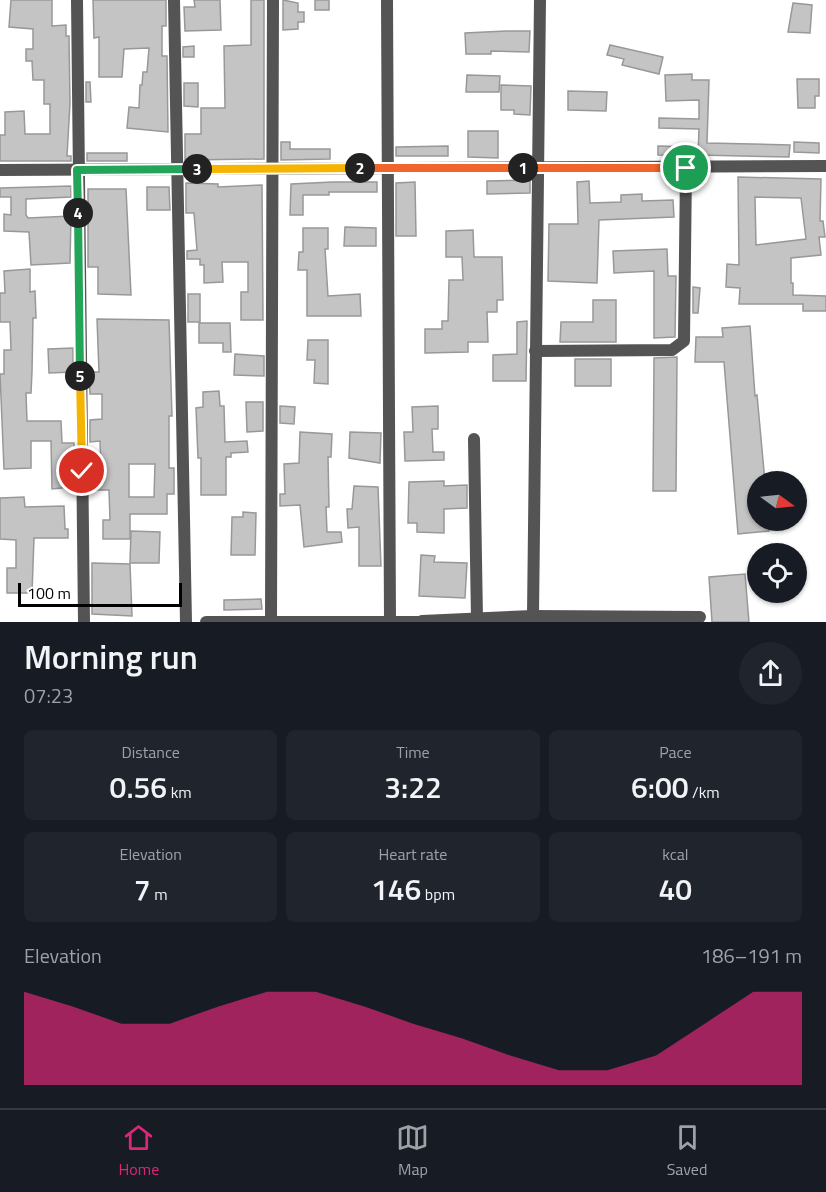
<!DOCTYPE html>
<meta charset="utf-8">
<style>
body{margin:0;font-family:"Titillium Web",sans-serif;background:#20242c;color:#f1f3f6;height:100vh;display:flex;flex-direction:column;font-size:22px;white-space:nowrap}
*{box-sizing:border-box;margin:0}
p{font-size:20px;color:#9ea1a6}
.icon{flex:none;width:33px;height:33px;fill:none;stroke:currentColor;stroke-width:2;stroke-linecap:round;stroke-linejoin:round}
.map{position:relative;height:622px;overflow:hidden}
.drawer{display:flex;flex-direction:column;background:#171b24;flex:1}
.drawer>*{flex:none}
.needle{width:39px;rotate:105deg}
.controls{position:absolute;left:747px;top:471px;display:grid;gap:12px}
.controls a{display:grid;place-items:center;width:60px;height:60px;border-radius:50%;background:#171b24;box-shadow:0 2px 4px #0004;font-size:30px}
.scale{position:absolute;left:18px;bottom:15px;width:164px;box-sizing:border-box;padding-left:6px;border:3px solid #000;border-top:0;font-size:16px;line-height:21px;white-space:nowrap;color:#000;-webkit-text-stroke:4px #fff;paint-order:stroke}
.pin{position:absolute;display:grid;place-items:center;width:51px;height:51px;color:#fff;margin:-26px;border:3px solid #fff;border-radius:50%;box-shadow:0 2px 6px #0007}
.km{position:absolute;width:30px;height:30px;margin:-15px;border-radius:50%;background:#222;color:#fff;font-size:16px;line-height:30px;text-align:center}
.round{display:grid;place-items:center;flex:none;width:63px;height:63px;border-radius:32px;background:#20242c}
.overview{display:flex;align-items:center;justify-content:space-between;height:102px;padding:0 24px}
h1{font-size:33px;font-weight:600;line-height:45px}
.metrics{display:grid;grid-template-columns:repeat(3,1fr);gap:9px;height:102px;padding:6px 24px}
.metrics div{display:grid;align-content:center;border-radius:9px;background:#20242c;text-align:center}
.metrics b{font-size:30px;font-weight:600}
.metrics small{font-size:16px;font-weight:400}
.metrics p{font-size:16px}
.chart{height:168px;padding:12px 24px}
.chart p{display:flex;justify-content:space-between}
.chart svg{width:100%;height:108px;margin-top:6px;fill:#db2777;opacity:.7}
.dock{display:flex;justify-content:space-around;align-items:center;height:84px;border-top:2px solid #363941;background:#171b24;font-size:16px;color:#9ea1a6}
.dock a{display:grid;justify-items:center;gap:3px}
.dock .selected{color:#db2777}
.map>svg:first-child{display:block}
.building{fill:#c4c4c4;stroke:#989898;stroke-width:1.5;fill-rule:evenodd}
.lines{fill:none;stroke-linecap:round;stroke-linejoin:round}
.minor{stroke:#545454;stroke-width:12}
.split-1-casing{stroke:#fff;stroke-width:12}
.split-2-casing{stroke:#fff;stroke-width:12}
.split-3-casing{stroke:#fff;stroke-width:12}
.split-4-casing{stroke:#fff;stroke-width:12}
.split-5-casing{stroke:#fff;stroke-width:12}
.split-6-casing{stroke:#fff;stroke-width:12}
.split-1{stroke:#f0652b;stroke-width:8}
.split-2{stroke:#f0652b;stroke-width:8}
.split-3{stroke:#f5b400;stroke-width:8}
.split-4{stroke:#22a559;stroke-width:8}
.split-5{stroke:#22a559;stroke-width:8}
.split-6{stroke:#f5b400;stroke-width:8}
</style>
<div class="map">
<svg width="826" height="622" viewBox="0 0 826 622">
<rect width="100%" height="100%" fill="#fff"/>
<g class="building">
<path d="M11 0H52V26L66 25V36H69L70 103 67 156H71V161H0V135H5V112L24 111 25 134H50V104H44V80H33L32 61H26V49H33V29L9 27Z"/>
<path d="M93 0H166V26H162V56H167L168 132 127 128 129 107 139 108 140 85H142L143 72H147L149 48 124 49 122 77H99V37L94 38Z"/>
<path d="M194 0H220L221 30 185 31 184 7H195Z"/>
<path d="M251 0H264V159L185 160V134H201V108H225L224 46 251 45Z"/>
<path d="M283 0 298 3V12H304V22H298V29L283 30Z"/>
<rect x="315" y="0" width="14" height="10"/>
<path d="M793 3 812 5 810 33 788 32Z"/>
<path d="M506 31H530L529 52 491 51V54H466L465 33Z"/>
<path d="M610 45 663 57 659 74 622 65 624 59 607 55Z"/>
<path d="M194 46V57H183V47Z"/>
<path d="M692 74V80H709L707 143 790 145 789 157 698 155 699 129 659 128V118L699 119V100L666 101 665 75Z"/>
<path d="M467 75 500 76 499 92H466Z"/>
<path d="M797 79H819V96H815V108H798Z"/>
<path d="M86 82H90L91 102H86Z"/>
<path d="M184 83H198V107L184 106Z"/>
<path d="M501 85 531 86 530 115 514 114V110H501Z"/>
<path d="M568 91 607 92 606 111 568 110Z"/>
<path d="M468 131H498V158L468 157Z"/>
<path d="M281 142H290V149H330V159L281 160Z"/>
<path d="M794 142 819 143V153L794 152Z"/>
<path d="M448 146V156H396V147Z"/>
<path d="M658 146 693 147V156L658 155Z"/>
<rect x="87" y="153" width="40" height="8"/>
<path d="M738 177 821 179 820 221H823L825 237H819L821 255 791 258V283H793V295L826 296V311H803V304H739L740 288 726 287 727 264 739 265ZM755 197 801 198 806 239 756 245Z"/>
<path d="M530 180V193L487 194V181Z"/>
<path d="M589 181 590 203 621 202V195L642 194V201L673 200 674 217 599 220 597 283 548 281 549 224H578L577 182Z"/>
<path d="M333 182H377V192H329V195H303V215H290L291 184Z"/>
<path d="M415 182 416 236H396V183Z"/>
<path d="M186 183 218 184V187L262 185 263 320H241V292H248V262H222L223 282 204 283V265H200V259H187V251L197 250 194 213H186Z"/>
<path d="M71 186V197L26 199V215L28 218 71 216 70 263 31 265 29 232 4 231V214L11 215V197H0V188Z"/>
<path d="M147 187H169L170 210H147Z"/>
<path d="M88 189H126L131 295 98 294V267H88Z"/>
<path d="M345 227 376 228V246H344Z"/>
<path d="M303 228H328V249H325L328 296 360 294 361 316H307V270H298L299 252H303Z"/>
<path d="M473 230 474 257H502L503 300H497V312H487L488 342H468V352L425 353V329H442V321H448L449 280H463L462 257H446V231Z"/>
<path d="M667 249 668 276H676L675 337 654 338V271L614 273 613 251Z"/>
<path d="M30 269V292L35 291 36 318H33L32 372 31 393H26L27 421H61L62 443H74V465H70L71 487 52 489 51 441H31V468L4 469 0 374H4V350H11L10 322H0V293H5L4 271Z"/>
<path d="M693 287 700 288 698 313H693Z"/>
<rect x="188" y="294" width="12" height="28"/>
<path d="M593 300H616V342H560L561 322H593Z"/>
<path d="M97 319 169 320 172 416H169V468H174V494H167V514H130V539H103V520H110L109 490H91V470H101L100 441 90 442V420L102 419V394H90L89 372H99ZM129 464H155L154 497H129Z"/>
<path d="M527 321 526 381H493V355L517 354V322Z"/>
<path d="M199 323H230L231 352H223V343H199Z"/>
<path d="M750 326 755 396 757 395 765 482H758V520H769V531L738 534 724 362H695L696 337H723L722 328Z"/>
<path d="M308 340H328V384L314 383 315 360H307Z"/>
<path d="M73 348V372L49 373 48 349Z"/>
<path d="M235 354 264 356V376L234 375Z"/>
<path d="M677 357 676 491H653L654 358Z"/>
<rect x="575" y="359" width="36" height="27"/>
<path d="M219 391 220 406H224L225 442 247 441 248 452 231 453V457H226V495H201V458H198L196 408 203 407V392Z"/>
<path d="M246 402H263V431L247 432Z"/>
<path d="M280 406 295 407 294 424 280 423Z"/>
<path d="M438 406V429H432L433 452H444V460L405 461 404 432H413L412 407Z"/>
<path d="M300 432 332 434 331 457H328L329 507H326L327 532H341L342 542 304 547 300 505 280 506V494H285L284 464 299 463Z"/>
<path d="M350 432 381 433 380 463 349 458Z"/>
<path d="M444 481V486L467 485V508L444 509V533L417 532V523H408L409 482Z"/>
<path d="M354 486 378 487 381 566H359V527L348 528 347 509H352Z"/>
<path d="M24 497 25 507 64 506 65 529H68V538H34L32 593H7V568H16V540L0 539V498Z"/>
<path d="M243 512 256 513 255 555H231L232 517H243Z"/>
<path d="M131 531 160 532 159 563H130Z"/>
<path d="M421 555 435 556 434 562 467 563 465 598 419 596Z"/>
<path d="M92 563 130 564 132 616 92 614Z"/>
<path d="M745 574 749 622H712L709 577Z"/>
<path d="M261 599 262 609 224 610V600Z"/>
</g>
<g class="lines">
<g class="minor">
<path d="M77 0 84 622"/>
<path d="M174 0 186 622"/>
<path d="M387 0 390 621"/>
<path d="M0 170 826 166"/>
<path d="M535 351 672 350 684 341 686 168"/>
<path d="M474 439 477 619"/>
<path d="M533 616 540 0"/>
<path d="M422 621 533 616 700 617"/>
<path d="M206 622H422"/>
<path d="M271 622 273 0"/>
</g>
</g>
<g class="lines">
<g class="split-1-casing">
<path id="split-1" d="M523 168H686"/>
</g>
<g class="split-2-casing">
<path id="split-2" d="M360 168H523"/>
</g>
<g class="split-3-casing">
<path id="split-3" d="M197 169 360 168"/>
</g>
<g class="split-4-casing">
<path id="split-4" d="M78 213 77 170 197 169"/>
</g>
<g class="split-5-casing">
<path id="split-5" d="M78 213 80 376"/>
</g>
<g class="split-6-casing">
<path id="split-6" d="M80 376 82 471"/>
</g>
<use href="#split-1" class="split-1"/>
<use href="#split-2" class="split-2"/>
<use href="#split-3" class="split-3"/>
<use href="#split-4" class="split-4"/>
<use href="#split-5" class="split-5"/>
<use href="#split-6" class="split-6"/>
</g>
</svg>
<div class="controls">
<a><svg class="needle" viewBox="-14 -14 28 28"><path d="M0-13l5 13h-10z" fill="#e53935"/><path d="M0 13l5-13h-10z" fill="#9ea1a6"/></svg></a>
<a><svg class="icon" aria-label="locate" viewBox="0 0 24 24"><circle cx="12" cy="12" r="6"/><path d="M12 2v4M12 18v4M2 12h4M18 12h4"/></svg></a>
</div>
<div class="scale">100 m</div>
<div class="pin" style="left:686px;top:168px;background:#1e9e55"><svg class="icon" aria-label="arrive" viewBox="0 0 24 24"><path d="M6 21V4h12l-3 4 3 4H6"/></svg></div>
<div class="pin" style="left:82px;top:471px;background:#d93025"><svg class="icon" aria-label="check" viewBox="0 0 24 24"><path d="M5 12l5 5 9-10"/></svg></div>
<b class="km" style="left:523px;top:168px">1</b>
<b class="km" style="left:360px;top:168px">2</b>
<b class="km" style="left:197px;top:169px">3</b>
<b class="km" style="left:78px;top:213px">4</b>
<b class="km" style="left:80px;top:376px">5</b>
</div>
<section class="drawer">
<div class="overview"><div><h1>Morning run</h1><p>07:23</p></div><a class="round"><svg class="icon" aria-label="share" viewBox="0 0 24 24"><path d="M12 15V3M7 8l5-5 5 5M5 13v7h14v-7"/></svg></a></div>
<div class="metrics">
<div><p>Distance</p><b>0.56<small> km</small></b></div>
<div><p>Time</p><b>3:22</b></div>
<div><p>Pace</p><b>6:00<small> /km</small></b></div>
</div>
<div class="metrics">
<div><p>Elevation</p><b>7<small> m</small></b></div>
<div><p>Heart rate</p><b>146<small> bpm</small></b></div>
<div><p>kcal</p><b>40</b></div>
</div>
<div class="chart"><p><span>Elevation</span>186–191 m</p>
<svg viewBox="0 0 160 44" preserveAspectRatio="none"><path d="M0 44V6L10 12L20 19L30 19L40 12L50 6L60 6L70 12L80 19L90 25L100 32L110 38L120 38L130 32L140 19L150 6L160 6V44z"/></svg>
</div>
</section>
<nav class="dock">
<a class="selected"><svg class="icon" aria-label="home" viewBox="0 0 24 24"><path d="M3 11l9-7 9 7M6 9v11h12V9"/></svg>Home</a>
<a><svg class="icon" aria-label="map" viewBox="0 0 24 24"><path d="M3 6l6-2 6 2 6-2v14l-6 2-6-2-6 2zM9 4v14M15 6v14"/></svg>Map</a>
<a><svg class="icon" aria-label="saved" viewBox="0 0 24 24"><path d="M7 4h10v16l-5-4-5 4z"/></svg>Saved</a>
</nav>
